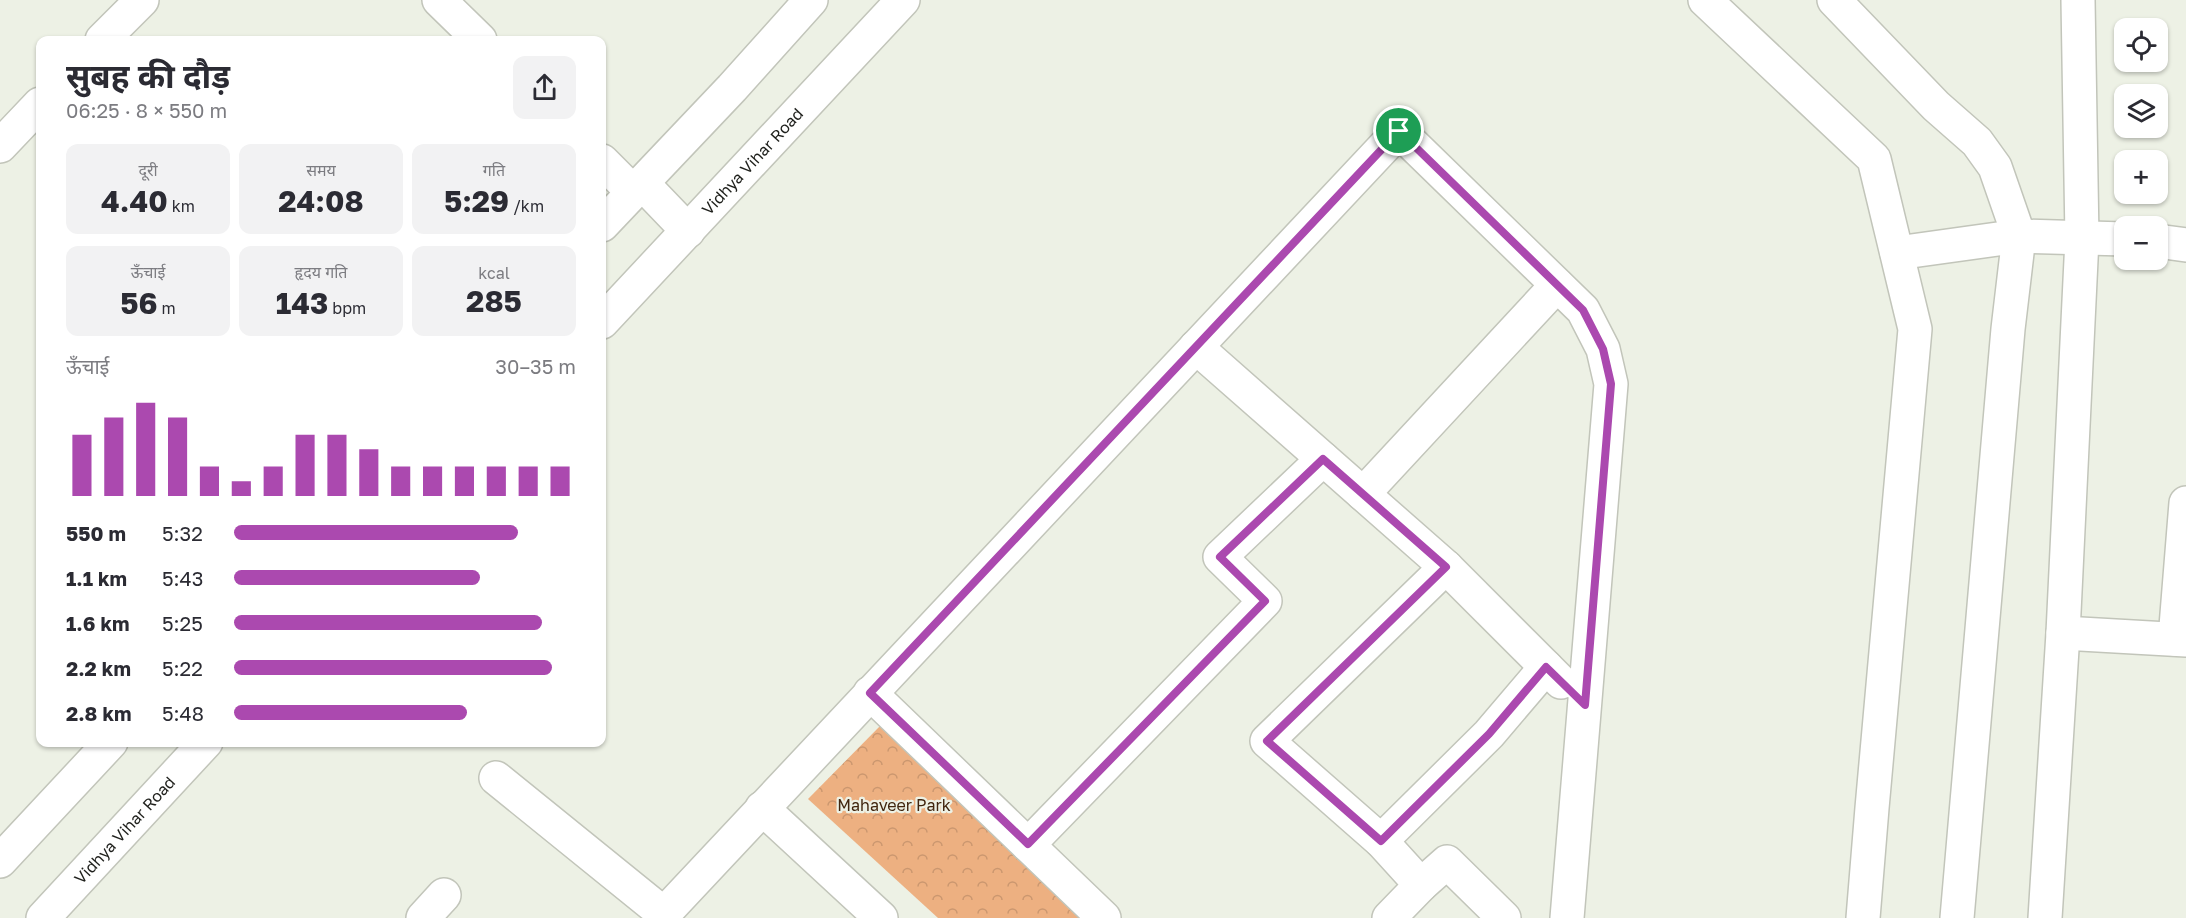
<!DOCTYPE html>
<html lang="hi">
<meta charset="utf-8">
<style>
body{margin:0;font-family:"Golos Text","Noto Sans Devanagari",sans-serif;background:#f2f2f3;color:#2b2b33;height:100vh;display:flex;flex-direction:column;font-size:22px;white-space:nowrap}
*{box-sizing:border-box;margin:0}
p{font-size:20px;color:#7c7c81}
.icon{flex:none;width:33px;height:33px;fill:none;stroke:currentColor;stroke-width:2;stroke-linecap:round;stroke-linejoin:round}
.map{position:relative;flex:1;overflow:hidden}
.details{position:absolute;left:36px;top:36px;width:570px;height:711px;display:flex;flex-direction:column;background:#fff;border-radius:12px;box-shadow:0 2px 4px #0004}
.details>*{flex:none}
.tools{position:absolute;left:2114px;top:18px;display:grid;gap:12px}
.tools a{display:grid;place-items:center;width:54px;height:54px;border-radius:12px;background:#fff;box-shadow:0 2px 4px #0004;font-size:30px}
.pin{position:absolute;display:grid;place-items:center;width:51px;height:51px;color:#fff;margin:-26px;border:3px solid #fff;border-radius:50%;box-shadow:0 2px 6px #0007}
.round{display:grid;place-items:center;flex:none;width:63px;height:63px;border-radius:12px;background:#f2f2f3}
.head{display:flex;align-items:center;justify-content:space-between;height:102px;padding:0 30px}
h1{font-size:33px;font-weight:700;line-height:45px}
.stats{display:grid;grid-template-columns:repeat(3,1fr);gap:9px;height:102px;padding:6px 30px}
.stats div{display:grid;align-content:center;border-radius:12px;background:#f2f2f3;text-align:center}
.stats b{font-size:30px;font-weight:700}
.stats small{font-size:16px;font-weight:400}
.stats p{font-size:16px}
.chart{height:168px;padding:12px 30px}
.chart p{display:flex;justify-content:space-between}
.chart svg{width:100%;height:108px;margin-top:6px;stroke:#ab49af;stroke-width:6}
ul{padding:0 30px;list-style:none;font-size:20px}
li{display:grid;grid-template-columns:96px 72px 1fr;align-items:center;height:45px}
li i{height:15px;border-radius:8px;background:#ab49af}
.map>svg:first-child{display:block}
.park{fill:url(#park-crowns)}
.lines{fill:none;stroke-linecap:round;stroke-linejoin:round}
.minor-casing{stroke:#c2c5ba;stroke-width:36}
.tertiary-casing{stroke:#c2c5ba;stroke-width:36}
.minor{stroke:#fff;stroke-width:33}
.tertiary{stroke:#fff;stroke-width:33}
.route-casing{stroke:#fff;stroke-width:12}
.route{stroke:#ab49af;stroke-width:8}
.labels{text-anchor:middle;stroke-width:4.5;stroke-linejoin:round;paint-order:stroke}
.street-label{font-size:16px;fill:#1f201c;stroke:#edf1e5}
.park-label{font-size:16px;fill:#41260f;stroke:#edf1e5}
</style>
<div class="map">
<svg width="2186" height="918" viewBox="0 0 2186 918">
<defs>
<pattern id="park-crowns" width="20" height="18" patternUnits="userSpaceOnUse" patternTransform="scale(1.5)"><rect width="20" height="18" fill="#edb081"/><path d="M2 6a3 3 0 1 1 6 0M12 15a3 3 0 1 1 6 0" fill="none" stroke="#cb976f"/></pattern>
</defs>
<rect width="100%" height="100%" fill="#edf1e5"/>
<path class="park" d="M883 723 1095 918H938L808 799Z"/>
<g class="lines">
<g class="minor-casing">
<g id="minor">
<path d="M439 0 480 40"/>
<path d="M102 40 142 0"/>
<path d="M0 146 40 104"/>
<path d="M602 161 633 192"/>
<path d="M2157 241 2186 245"/>
<path d="M1897 253 2019 236 2124 239"/>
<path d="M1196 347 1446 567 1267 741 1381 841 1421 885 1389 918"/>
<path d="M1363 494 1557 285"/>
<path d="M1446 567 1561 682"/>
<path d="M2063 633 2186 640"/>
<path d="M2175 639 2186 503"/>
<path d="M870 693 1104 918"/>
<path d="M496 778 664 914"/>
<path d="M762 808 881 918"/>
<path d="M1381 841 1489 734 1546 667"/>
<path d="M1028 845 1265 601 1220 557 1323 459"/>
<path d="M1421 885 1447 862 1504 918"/>
<path d="M423 918 444 895"/>
<path d="M660 918 1399 131 1583 310 1603 349 1611 384 1567 918"/>
<path d="M2045 918 2063 633 2082 239 2078 0"/>
</g>
</g>
<g class="tertiary-casing">
<g id="tertiary">
<path d="M1705 0 1874 159 1915 329 1872 808 1863 918"/>
<path d="M1834 0 1936 106 1977 142 1995 167 2019 236 2008 329 1957 918"/>
<path d="M642 183 688 231"/>
<path d="M602 225 732 88 811 0"/>
<path id="s1" d="M602 322 903 0"/>
<path d="M0 861 111 742"/>
<path id="s2" d="M43 918 206 742"/>
</g>
</g>
<use href="#minor" class="minor"/>
<use href="#tertiary" class="tertiary"/>
</g>
<g class="lines">
<g class="route-casing">
<path id="route" d="M1399 131 1583 310 1603 349 1611 384 1585 705 1546 667 1489 734 1381 841 1267 741 1446 567 1323 459 1220 557 1265 601 1028 844 870 693Z"/>
</g>
<use href="#route" class="route"/>
</g>
<g class="labels">
<g class="street-label">
<text dy="6" stroke="none"><textPath href="#s1" startOffset="220">Vidhya Vihar Road</textPath></text>
<text dy="6" stroke="none"><textPath href="#s2" startOffset="120">Vidhya Vihar Road</textPath></text>
</g>
<g class="park-label">
<text x="894" y="811">Mahaveer Park</text>
</g>
</g>
</svg>
<div class="tools">
<a><svg class="icon" aria-label="locate" viewBox="0 0 24 24"><circle cx="12" cy="12" r="6"/><path d="M12 2v4M12 18v4M2 12h4M18 12h4"/></svg></a>
<a><svg class="icon" aria-label="layers" viewBox="0 0 24 24"><path d="M12 4l9 5-9 5-9-5zM3 14l9 5 9-5"/></svg></a>
<a>+</a>
<a>−</a>
</div>
<div class="pin" style="left:1399px;top:131px;background:#1e9e55"><svg class="icon" aria-label="arrive" viewBox="0 0 24 24"><path d="M6 21V4h12l-3 4 3 4H6"/></svg></div>
<section class="details">
<div class="head"><div><h1>सुबह की दौड़</h1><p>06:25 · 8 × 550 m</p></div><a class="round"><svg class="icon" aria-label="share" viewBox="0 0 24 24"><path d="M12 15V3M7 8l5-5 5 5M5 13v7h14v-7"/></svg></a></div>
<div class="stats">
<div><p>दूरी</p><b>4.40<small> km</small></b></div>
<div><p>समय</p><b>24:08</b></div>
<div><p>गति</p><b>5:29<small> /km</small></b></div>
</div>
<div class="stats">
<div><p>ऊँचाई</p><b>56<small> m</small></b></div>
<div><p>हृदय गति</p><b>143<small> bpm</small></b></div>
<div><p>kcal</p><b>285</b></div>
</div>
<div class="chart"><p><span>ऊँचाई</span>30–35 m</p>
<svg viewBox="0 0 160 44" preserveAspectRatio="none"><path d="M5 44V19M15 44V12M25 44V6M35 44V12M45 44V32M55 44V38M65 44V32M75 44V19M85 44V19M95 44V25M105 44V32M115 44V32M125 44V32M135 44V32M145 44V32M155 44V32"/></svg>
</div>
<ul>
<li><b>550 m</b>5:32<i style="width:83%"></i></li>
<li><b>1.1 km</b>5:43<i style="width:72%"></i></li>
<li><b>1.6 km</b>5:25<i style="width:90%"></i></li>
<li><b>2.2 km</b>5:22<i style="width:93%"></i></li>
<li><b>2.8 km</b>5:48<i style="width:68%"></i></li>
</ul>
</section>
</div>
